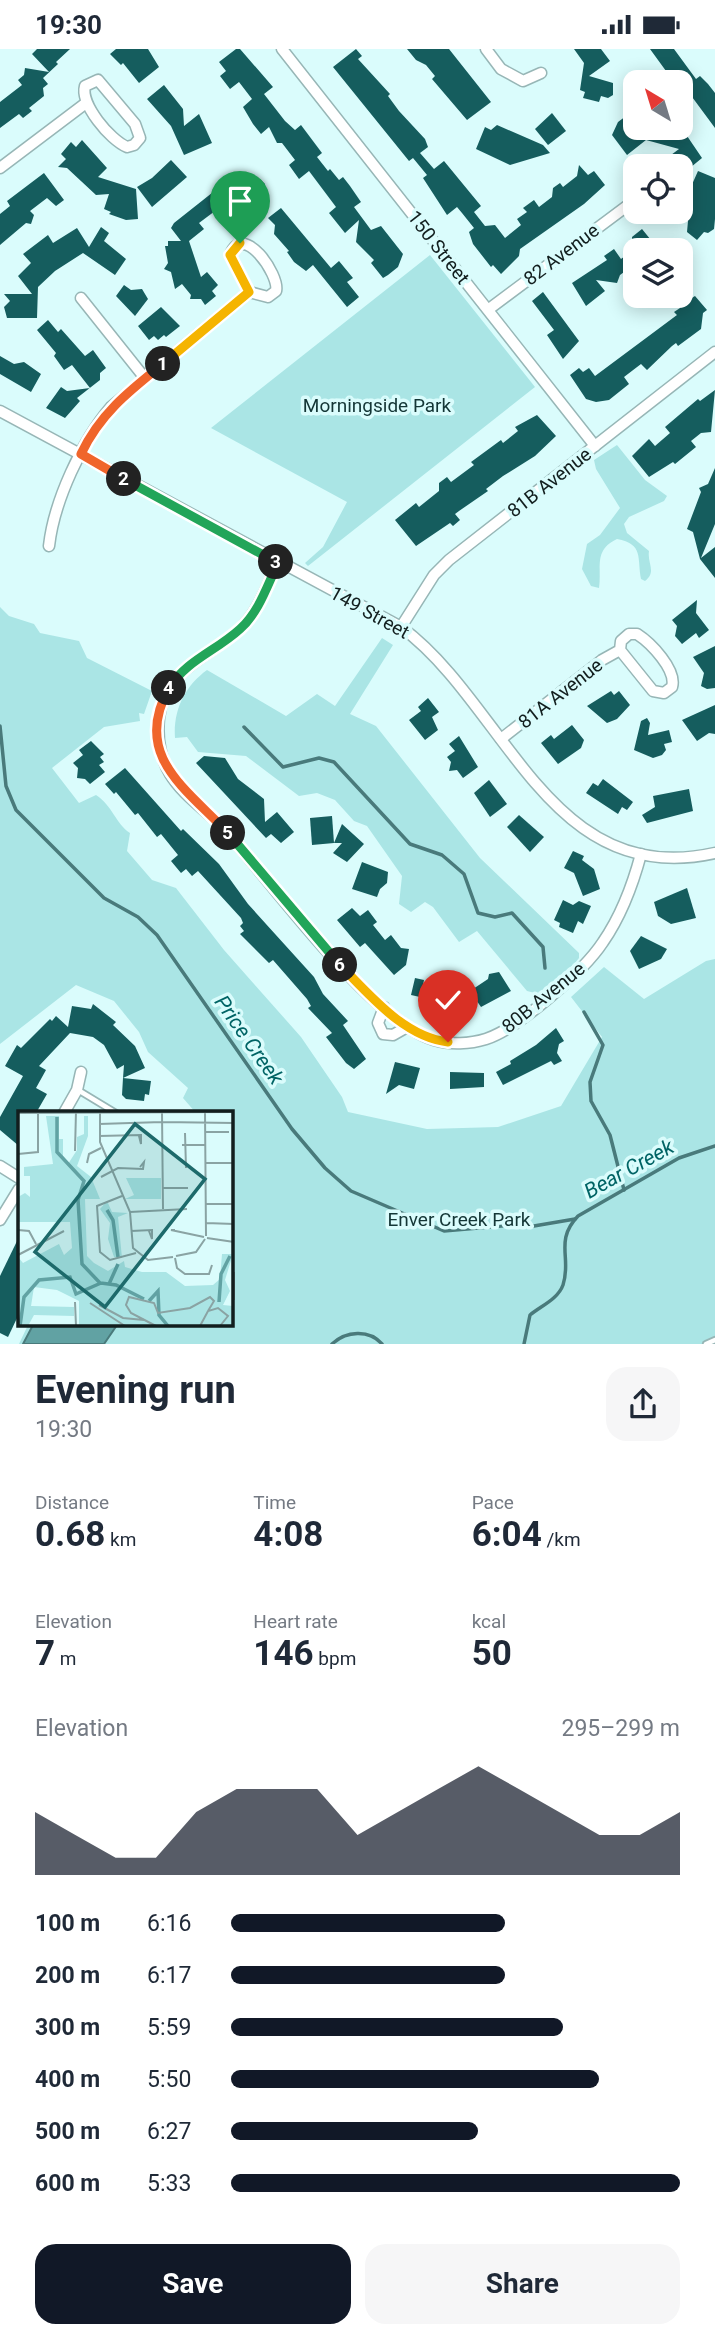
<!DOCTYPE html>
<meta charset="utf-8">
<style>
body{margin:0;font-family:Roboto,sans-serif;background:#f6f6f7;color:#1f2937;height:100vh;display:flex;flex-direction:column;font-size:26px;white-space:nowrap}
*{box-sizing:border-box;margin:0}
p{font-size:23px;color:#747a83}
.icon{flex:none;width:38px;height:38px;fill:none;stroke:currentColor;stroke-width:2;stroke-linecap:round;stroke-linejoin:round}
.map{position:relative;height:1295px;overflow:hidden}
.sheet{display:flex;flex-direction:column;background:#fff;flex:1}
.sheet>*{flex:none}
.needle{width:46px;rotate:322deg}
.buttons{position:absolute;left:623px;top:21px;display:grid;gap:14px}
.buttons a{display:grid;place-items:center;width:70px;height:70px;border-radius:14px;background:#fff;box-shadow:0 4px 18px #0003;font-size:35px}
.pin{position:absolute;display:grid;place-items:center;width:60px;height:60px;color:#fff;margin:-72px -30px;border-radius:50% 50% 50% 0;rotate:-45deg;box-shadow:0 0 7px #0007}
.pin .icon{rotate:45deg}
.km{position:absolute;width:35px;height:35px;margin:-18px;border-radius:50%;background:#222;color:#fff;font-size:19px;line-height:35px;text-align:center}
.round{display:grid;place-items:center;flex:none;width:74px;height:74px;border-radius:21px;background:#f6f6f7}
.head{display:flex;align-items:center;justify-content:space-between;height:119px;padding:0 35px}
h1{font-size:38px;font-weight:700;line-height:52px}
.stats{display:grid;grid-template-columns:repeat(3,1fr);gap:10px;height:119px;padding:7px 35px}
.stats div{display:grid;align-content:center}
.stats b{font-size:35px;font-weight:700}
.stats small{font-size:19px;font-weight:400}
.stats p{font-size:19px}
.chart{height:196px;padding:14px 35px}
.chart p{display:flex;justify-content:space-between}
.chart svg{width:100%;height:126px;margin-top:7px;fill:#111827;opacity:.7}
.primary-button{display:flex;gap:14px;margin-top:auto;padding:14px 35px}
.primary-button a{flex:1;height:80px;border-radius:21px;background:#111827;color:#fff;font-size:28px;font-weight:700;line-height:80px;text-align:center}
.primary-button a+a{background:#f6f6f7;color:#1f2937}
ul{padding:0 35px;list-style:none;font-size:23px}
li{display:grid;grid-template-columns:112px 84px 1fr;align-items:center;height:52px}
li i{height:18px;border-radius:9px;background:#111827}
.status{display:flex;justify-content:space-between;align-items:center;height:49px;padding:0 35px;background:#fff;direction:ltr}
.status svg{height:19px;fill:currentColor}
.map>svg:first-child{display:block}
.green{fill:#aae5e5}
.water{fill:#61a2a3;stroke:#497a7b;stroke-width:2}
.lines{fill:none;stroke-linecap:round;stroke-linejoin:round}
.stream{stroke:#497a7b;stroke-width:3.5}
.building{fill:#155d5e}
.lane-casing{stroke:#97b6b6;stroke-width:8}
.street-casing{stroke:#97b6b6;stroke-width:13}
.lane{stroke:#fff;stroke-width:4.5}
.street{stroke:#fff;stroke-width:10}
.split-1-casing{stroke:#fff;stroke-width:14}
.split-2-casing{stroke:#fff;stroke-width:14}
.split-3-casing{stroke:#fff;stroke-width:14}
.split-4-casing{stroke:#fff;stroke-width:14}
.split-5-casing{stroke:#fff;stroke-width:14}
.split-6-casing{stroke:#fff;stroke-width:14}
.split-7-casing{stroke:#fff;stroke-width:14}
.split-1{stroke:#f5b400;stroke-width:9}
.split-2{stroke:#f0652b;stroke-width:9}
.split-3{stroke:#22a559;stroke-width:9}
.split-4{stroke:#22a559;stroke-width:9}
.split-5{stroke:#f0652b;stroke-width:9}
.split-6{stroke:#22a559;stroke-width:9}
.split-7{stroke:#f5b400;stroke-width:9}
.labels{text-anchor:middle;stroke-width:7;stroke-linejoin:round;paint-order:stroke}
.street-label{font-size:19px;fill:#121e1e;stroke:#dafcfc}
.park-label{font-size:19px;fill:#143636;stroke:#dafcfc}
.water-label{font-size:21px;font-style:italic;fill:#006465;stroke:#dafcfc}
.inset-river{fill:none;stroke:#61a2a3;stroke-width:3.5}
.inset-road{fill:none;stroke:#8aa3a3;stroke-width:2}
.view{fill:#1d6a6b;fill-opacity:0.15;stroke:#1d6a6b;stroke-width:3.5}
.inset-edge{fill:none;stroke:#121e1e;stroke-width:3.5}
</style>
<div class="status"><b>19:30</b><svg viewBox="0 0 49 12"><path d="M0 12V9h3v3zM5 12V6h3v6zM10 12V3h3v9zM15 12V0h3v12zM26 1h20v11H26zM47 4h2v5h-2z"/></svg></div>
<div class="map">
<svg width="715" height="1295" viewBox="0 0 715 1295">
<rect width="100%" height="100%" fill="#dafcfc"/>
<g class="green">
<path d="M430 206 535 338 308 517 305 514 323 498 347 453 211 379Z"/>
<path d="M617 396 645 431 667 447 664 452 629 468 624 475 627 484 649 502C647 514 657 523 645 532L641 530C637 509 644 495 617 490 593 501 602 519 599 539L591 537 582 520 587 495 600 486 620 459 596 420 594 411Z"/>
<path d="M0 558 9 567 34 575 40 584 79 592 87 609 152 642 144 665 139 664 140 672 104 678 52 719 79 754 96 746C112 756 116 775 130 784L127 802 152 831 176 839 224 901 301 988 342 1048 348 1063 427 1080 498 1078 561 1057 602 988 571 948 604 918 644 950 706 912 715 910V1295H19L28 1276H231V1064H196L183 1049 188 1039 148 1003 139 983 114 952 76 936 0 995Z"/>
<path d="M382 589 393 596 350 665 376 677 480 809 579 904V909L575 914 539 945 527 942 477 882 459 893 433 858 425 853 411 863 399 855 402 827 367 777 354 772 335 751 317 744 299 747 246 707 198 703 187 688 175 689C173 661 185 637 207 621L286 667 317 645 335 657Z"/>
</g>
<path class="water" d="M33 1276H117L104 1295H23Z"/>
<g class="lines">
<g class="stream">
<path d="M0 677 6 737 16 761 104 849 138 868 157 886 292 1080 325 1119 351 1142 444 1182 513 1176 528 1178 575 1170"/>
<path d="M244 678 283 718 319 709 334 713 410 795 442 806 464 825 478 864 495 868 512 864 543 898 545 919"/>
<path d="M584 963 603 996 590 1033 591 1052 610 1086 624 1141"/>
<path d="M332 1295C346 1282 369 1280 382 1295"/>
<path d="M524 1295 530 1266C541 1257 558 1250 563 1236 572 1209 554 1192 578 1167L679 1109 715 1097"/>
</g>
</g>
<g class="building">
<path d="M37 0H70L56 13 58 15 43 29 48 35 43 39 44 47 29 59 32 62 23 69 19 65 0 79V53L22 36 18 31 24 26 25 19 49 23 32 5Z"/>
<path d="M116 0H148L159 18 139 34 123 14 121 16 110 5Z"/>
<path d="M236 0H240L273 38 264 45 285 72 295 81 301 76 322 104 317 108 328 122 330 120 339 131 343 128 350 137 361 153 354 158 371 181 381 177 403 205 398 218 388 226 383 229 371 214 374 211 356 193 359 171 345 184 329 164 336 158 309 122 299 130 289 116 295 111 282 94H277L269 78 261 85 253 75 243 58 252 50 239 33 230 40 220 27 226 22 219 13Z"/>
<path d="M356 0 362 7 358 10 390 45 388 47 399 62 425 90 428 98 420 104 434 120 444 112 481 157 474 163 485 177 495 176 505 189 521 176 517 170 527 163 523 159 534 151 539 158 552 148 553 139 560 134 563 138 577 127 579 116 588 126 594 122 605 136 584 155 520 200 519 207 501 225 493 216 491 218 473 195 469 183 474 179 462 164 457 158 447 166 423 129 427 126 413 109 409 112 333 18Z"/>
<path d="M407 0H449L491 53 467 71 432 30 435 27 426 16 416 11Z"/>
<path d="M574 0H601L610 12 589 27 613 34V46L608 49 601 47 599 53 583 49 585 43 580 41 584 14Z"/>
<path d="M650 0H674L696 30 700 27 708 35 715 44V79L681 33H674Z"/>
<path d="M164 36 183 60 184 77 199 65 212 94 184 106 171 77 147 50Z"/>
<path d="M552 64 566 82 548 96 535 80Z"/>
<path d="M630 64 635 72V79L683 81 702 109 685 123 671 106 679 100 646 91 627 106 612 86 618 73Z"/>
<path d="M497 76 543 96 550 104 510 116 476 100 485 78 491 81Z"/>
<path d="M82 91 107 119 98 128 136 140 138 170 126 171 109 165 111 163 104 160 109 145 96 146 67 119 58 118 66 110 61 105 71 93 76 98Z"/>
<path d="M171 111 187 128 152 158 137 138 152 129Z"/>
<path d="M698 122 715 129V170L714 180 708 184 704 183 697 191 687 183 688 172 678 167Z"/>
<path d="M44 124 64 151 56 157 47 149 30 162 34 166 31 175 26 174 0 196V165L10 157 7 152Z"/>
<path d="M240 129 260 130 265 135V157H229L218 166 215 162 199 174 204 180 189 192 201 228 207 223 218 236 212 242 216 247 205 256 201 250H190L191 246 182 235 175 240 171 223 164 220 168 214 165 197H168V192H181L171 179 174 174 222 136 239 156Z"/>
<path d="M281 159 331 219 339 212 353 229 347 233 359 248 347 258 313 216 306 222 294 213 287 203 289 202 274 185 275 176 268 169Z"/>
<path d="M101 178 109 184 104 192 126 210 115 226 83 204 55 222 38 238 37 269H7L4 258 10 252 4 245H32L18 227 31 214 23 205 48 186 53 194 77 179 89 198Z"/>
<path d="M642 180 659 201H635V215L620 226 617 234 596 231 605 242 586 257 572 234 607 211 604 207 614 200 621 210 633 201 632 188Z"/>
<path d="M124 236 131 241 142 240 148 250 135 267 116 247Z"/>
<path d="M543 243 579 292 563 310 547 286 554 281 532 252Z"/>
<path d="M695 247 707 261 703 264 701 280 678 297 676 294 672 297 647 321 641 315 624 328 629 335 609 351 596 353 586 350 570 326 579 319 583 323 589 319 595 327 677 266 674 263 680 259 681 249 690 250Z"/>
<path d="M161 258 180 277 166 288 164 286 158 291 154 287 149 291 138 277Z"/>
<path d="M48 271 58 283 61 280 85 307 93 301 106 319 100 324V331L77 349 80 352 65 369 46 359 61 338 67 342 90 339 72 316 64 321 54 307 56 304 37 281Z"/>
<path d="M0 307 14 315 24 313 41 325 31 343 0 325Z"/>
<path d="M715 341 711 383 701 384 691 392 696 398 675 415 673 413 649 428 632 407 649 390 655 397 670 384 665 378 698 350 700 352Z"/>
<path d="M537 366 556 387 535 407 503 427 486 440 488 442 459 462 455 465 460 471 453 477 450 474 416 497 395 471 416 454 419 458 439 442V434L447 428 451 433 474 416 471 413 501 391 503 394 518 382 515 378Z"/>
<path d="M715 419V475L701 509 715 498V529L700 510 693 483 687 480 701 443 699 439 708 435Z"/>
<path d="M697 551 696 564 709 581 699 589 696 584 682 595 675 587 677 577 672 571Z"/>
<path d="M715 597V639L707 640 701 637 704 624 693 608Z"/>
<path d="M611 642 614 646 619 642 630 656 617 670 607 674 587 657Z"/>
<path d="M428 649 439 663 432 668 438 681 425 691 409 671 421 662 418 658Z"/>
<path d="M715 656V685L709 684 697 692 682 671Z"/>
<path d="M647 669 650 674 648 686 669 681 672 693 664 695 666 701 662 706 653 709 634 701 641 672Z"/>
<path d="M572 676 584 691 581 699 558 715 541 694 551 686 554 690Z"/>
<path d="M459 687 478 718 463 729 457 721 449 722 451 713 447 708 455 702 449 695Z"/>
<path d="M91 692 104 705 100 708 104 713 99 716 105 723 90 735 85 730 77 729 78 719 73 714 83 706 79 701Z"/>
<path d="M204 707 225 709 238 730 264 750 265 773 277 763 294 783 281 794 271 785 266 789 196 714Z"/>
<path d="M125 719 181 782 183 780 219 815 248 855 314 928 323 945 348 972 343 976 366 1010 354 1020 346 1014 326 988 332 984 308 959 311 957 307 950 273 911 269 914 240 885 244 882 240 877 243 874 241 869 198 822 192 827 186 820 181 824 171 812 178 806 161 785 157 788 138 764 135 766 116 743 114 745 105 735Z"/>
<path d="M603 730 633 753 627 761 622 758 618 765 586 744 593 734 598 737Z"/>
<path d="M489 731 507 755 490 768 474 744Z"/>
<path d="M689 740 693 762 647 774 642 766 655 758 653 747Z"/>
<path d="M519 766 544 788 530 803 507 778Z"/>
<path d="M332 767 334 794 312 796 310 769Z"/>
<path d="M342 775 364 795 347 813 333 804 342 794H334Z"/>
<path d="M573 802 584 807 582 811 594 820 600 840 583 847 574 824 564 819Z"/>
<path d="M362 813 388 823 387 834 380 840 377 848 352 840Z"/>
<path d="M687 839 696 869 671 875 658 867 654 853Z"/>
<path d="M563 851 573 856 579 852 591 857 583 875 578 872 573 884 559 878 560 874 554 871Z"/>
<path d="M352 859 360 867 368 861 377 873 373 876 385 891 391 886 401 899 409 900 406 916 394 926 365 894 360 898 337 871Z"/>
<path d="M641 887 667 900 661 910 639 920 630 902Z"/>
<path d="M499 923 511 942 481 958 470 942 488 930 489 925Z"/>
<path d="M415 929 424 931 423 936 455 943 464 938 468 944 463 966 419 952 420 948 411 946Z"/>
<path d="M93 955 116 973 113 976 135 997 145 1019 123 1029 124 1016 117 1020 104 996 93 988 70 984 39 1017 46 1021 36 1039 47 1045 36 1064H19V1097L0 1081V1068L23 1027 5 1017 17 996 21 999 50 970 52 972 56 967 68 978 72 957 91 960Z"/>
<path d="M556 979 564 992 559 995 557 1004 562 1012 554 1016 551 1012 503 1036 496 1023 511 1015 510 1012 536 996Z"/>
<path d="M395 1013 420 1019 414 1040 399 1036 386 1045Z"/>
<path d="M450 1023 484 1024V1038L450 1040Z"/>
<path d="M123 1029 151 1032 149 1046 145 1045 144 1052 126 1050 122 1046Z"/>
<path d="M19 1188V1265L8 1288 0 1284V1227Z"/>
</g>
<g class="lines">
<g class="lane-casing">
<g id="lane">
<path d="M78 1041 116 1064"/>
<path d="M706 1295 715 1291"/>
</g>
</g>
<g class="street-casing">
<g id="street">
<path d="M282 0 595 397"/>
<path d="M486 0 501 20 523 32 541 24"/>
<path d="M98 31 135 75 140 89 134 96 127 98C110 91 80 55 85 37Z"/>
<path d="M0 119 86 54"/>
<path d="M81 249 144 328"/>
<path d="M489 260 635 151"/>
<path d="M0 362 401 578C507 656 549 841 715 804"/>
<path d="M49 497C54 452 82 392 111 358L249 243 268 248 276 242C280 226 243 172 230 206L249 243"/>
<path d="M278 514C267 536 259 561 242 578 211 608 164 619 159 669 157 689 160 708 170 725 184 748 208 762 226 782 272 834 371 972 434 991 450 996 470 995 486 990 519 979 584 922 603 893 621 867 633 835 641 805"/>
<path d="M401 578 434 526 449 511 715 303"/>
<path d="M501 690 602 611 620 601 621 592 629 585H637C651 594 677 621 672 638L664 644 653 642 620 601"/>
<path d="M384 958 378 974 383 985 393 986 407 978"/>
<path d="M64 1064 77 1041 81 1023"/>
<path d="M0 1117 19 1129"/>
<path d="M0 1171 19 1140"/>
</g>
</g>
<use href="#lane" class="lane"/>
<use href="#street" class="street"/>
</g>
<g class="lines">
<g class="split-1-casing">
<path id="split-1" d="M163 315 249 243 230 206 240 194"/>
</g>
<g class="split-2-casing">
<path id="split-2" d="M124 430 81 405C100 365 128 343 163 315"/>
</g>
<g class="split-3-casing">
<path id="split-3" d="M124 430 276 513"/>
</g>
<g class="split-4-casing">
<path id="split-4" d="M169 639C187 611 216 602 240 580 259 563 267 537 278 514L276 513"/>
</g>
<g class="split-5-casing">
<path id="split-5" d="M169 639C131 707 188 741 228 784"/>
</g>
<g class="split-6-casing">
<path id="split-6" d="M228 784 340 916"/>
</g>
<g class="split-7-casing">
<path id="split-7" d="M340 916C370 946 404 988 448 993"/>
</g>
<use href="#split-1" class="split-1"/>
<use href="#split-2" class="split-2"/>
<use href="#split-3" class="split-3"/>
<use href="#split-4" class="split-4"/>
<use href="#split-5" class="split-5"/>
<use href="#split-6" class="split-6"/>
<use href="#split-7" class="split-7"/>
</g>
<g class="labels">
<g class="street-label">
<text transform="translate(439 198) rotate(52)" y="7">150 Street</text>
<text transform="translate(561 205) rotate(-37)" y="7">82 Avenue</text>
<text transform="translate(549 433) rotate(-38)" y="7">81B Avenue</text>
<text transform="translate(370 563) rotate(29)" y="7">149 Street</text>
<text transform="translate(560 644) rotate(-38)" y="7">81A Avenue</text>
<text transform="translate(543 948) rotate(-39)" y="7">80B Avenue</text>
</g>
<g class="park-label">
<text x="377" y="363">Morningside Park</text>
<text x="459" y="1177">Enver Creek Park</text>
</g>
<g class="water-label">
<text transform="translate(249 991) rotate(55)" y="7">Price Creek</text>
<text transform="translate(629 1120) rotate(-29)" y="7">Bear Creek</text>
</g>
</g>
<g transform="translate(18 1062)">
<rect width="215" height="215" fill="#dafcfc"/>
<path d="M28 5H41V28H45V45L50 53 59 39V26L66 23V5H70V25L59 55 73 66 82 88H67L69 145 76 152 90 160 106 150 107 156 124 161H148L167 175 195 174 202 168 204 143H215L207 169 212 180 205 194 215 195V215H61V190L39 179 16 176 13 195 56 196V205L16 204 10 215H0V146L5 152 41 133 46 144 54 137 52 111H0V86L7 82 12 86V65H6V56L35 53ZM108 67H143V88H107L116 84ZM89 90 94 101 110 102 100 106 104 147 96 146 90 128 92 112 82 98Z" fill="#aae5e5"/>
<path class="inset-river" d="M39 6V41L66 70 60 89 64 153 82 172M89 99 95 109 100 146M91 173 100 153M131 190 140 180 141 204 150 215M201 191 203 163 212 145M2 215 6 186 21 169 52 166 58 183 83 172 98 174 126 188"/>
<path class="inset-road" d="M82 1V31L112 101 115 137 130 149 155 146M187 1 188 125M0 2 216 1M144 2 145 98M144 11 216 12M81 13 144 11M187 21H211M167 22 168 57M81 25 123 24V33L121 25M164 34H187M57 40 58 0M0 43 20 41V2M69 52 71 43 83 37M187 52H216M83 66 100 57 125 58 126 51 122 56M145 77H170M104 85 79 95 82 141 92 149 118 142M188 93H216M112 101 169 98M188 112 216 113M0 119 11 120 18 133M157 119H153L186 126M113 120 134 119V128L131 120M189 127 216 131M0 144 46 120M158 145 178 141 187 128M157 147 159 157 167 163H191L194 154M216 161V189M57 191 58 215M72 192 107 215M81 194 105 207 126 209M138 215 113 202 108 194 111 186 136 192 140 202 172 197 192 186 196 190 190 200M182 215 190 200 200 197 210 205 202 215"/>
<path class="view" d="M117 13 187 68 87 196 17 141Z"/>
<rect width="215" height="215" class="inset-edge"/>
</g>
</svg>
<div class="buttons">
<a><svg class="needle" viewBox="-14 -14 28 28"><path d="M0-13l5 13h-10z" fill="#e53935"/><path d="M0 13l5-13h-10z" fill="#747a83"/></svg></a>
<a><svg class="icon" aria-label="locate" viewBox="0 0 24 24"><circle cx="12" cy="12" r="6"/><path d="M12 2v4M12 18v4M2 12h4M18 12h4"/></svg></a>
<a><svg class="icon" aria-label="layers" viewBox="0 0 24 24"><path d="M12 4l9 5-9 5-9-5zM3 14l9 5 9-5"/></svg></a>
</div>
<div class="pin" style="left:240px;top:194px;background:#1e9e55"><svg class="icon" aria-label="arrive" viewBox="0 0 24 24"><path d="M6 21V4h12l-3 4 3 4H6"/></svg></div>
<div class="pin" style="left:448px;top:993px;background:#d93025"><svg class="icon" aria-label="check" viewBox="0 0 24 24"><path d="M5 12l5 5 9-10"/></svg></div>
<b class="km" style="left:163px;top:315px">1</b>
<b class="km" style="left:124px;top:430px">2</b>
<b class="km" style="left:276px;top:513px">3</b>
<b class="km" style="left:169px;top:639px">4</b>
<b class="km" style="left:228px;top:784px">5</b>
<b class="km" style="left:340px;top:916px">6</b>
</div>
<section class="sheet">
<div class="head"><div><h1>Evening run</h1><p>19:30</p></div><a class="round"><svg class="icon" aria-label="share" viewBox="0 0 24 24"><path d="M12 15V3M7 8l5-5 5 5M5 13v7h14v-7"/></svg></a></div>
<div class="stats">
<div><p>Distance</p><b>0.68<small> km</small></b></div>
<div><p>Time</p><b>4:08</b></div>
<div><p>Pace</p><b>6:04<small> /km</small></b></div>
</div>
<div class="stats">
<div><p>Elevation</p><b>7<small> m</small></b></div>
<div><p>Heart rate</p><b>146<small> bpm</small></b></div>
<div><p>kcal</p><b>50</b></div>
</div>
<div class="chart"><p><span>Elevation</span>295–299 m</p>
<svg viewBox="0 0 160 44" preserveAspectRatio="none"><path d="M0 44V22L10 30L20 38L30 38L40 22L50 14L60 14L70 14L80 30L90 22L100 14L110 6L120 14L130 22L140 30L150 30L160 22V44z"/></svg>
</div>
<ul>
<li><b>100 m</b>6:16<i style="width:61%"></i></li>
<li><b>200 m</b>6:17<i style="width:61%"></i></li>
<li><b>300 m</b>5:59<i style="width:74%"></i></li>
<li><b>400 m</b>5:50<i style="width:82%"></i></li>
<li><b>500 m</b>6:27<i style="width:55%"></i></li>
<li><b>600 m</b>5:33<i style="width:100%"></i></li>
</ul>
<div class="primary-button"><a>Save</a><a>Share</a></div>
</section>
